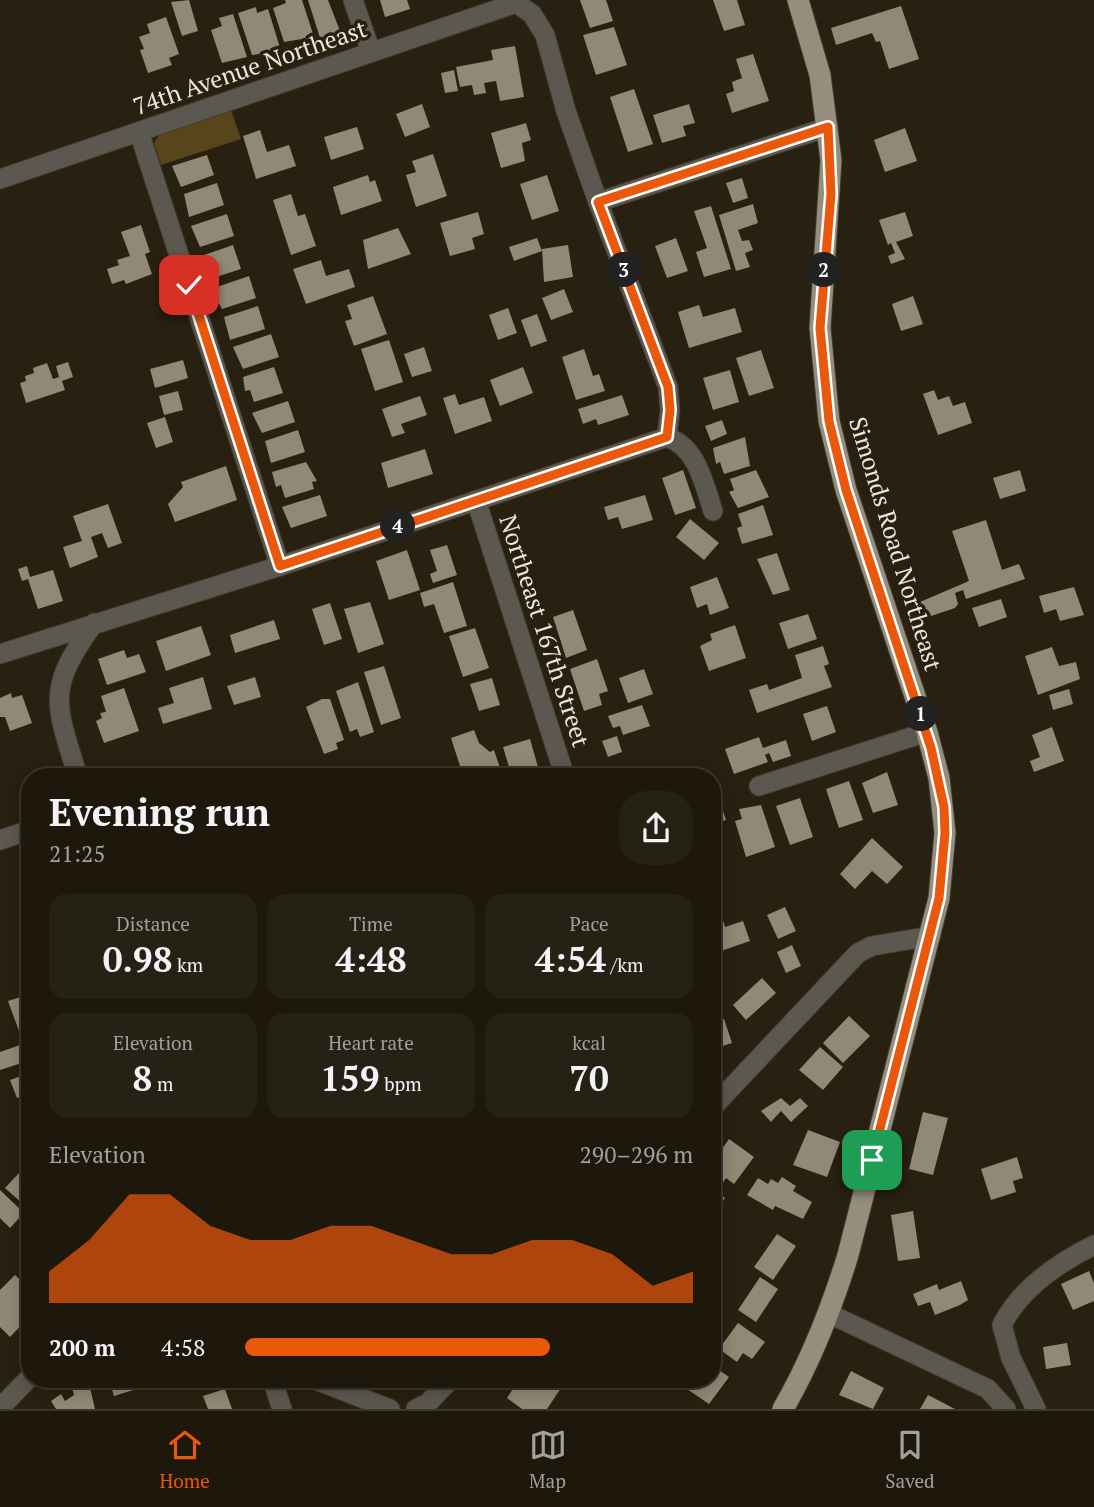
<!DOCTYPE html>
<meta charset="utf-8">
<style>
body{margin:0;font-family:"PT Serif",serif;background:#262115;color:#f1f3f6;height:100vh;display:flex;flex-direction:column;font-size:26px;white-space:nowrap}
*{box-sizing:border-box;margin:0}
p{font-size:23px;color:#a1a09d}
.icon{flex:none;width:38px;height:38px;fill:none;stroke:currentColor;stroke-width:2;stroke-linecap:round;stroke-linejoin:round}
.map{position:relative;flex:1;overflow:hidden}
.details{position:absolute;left:21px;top:768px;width:700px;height:620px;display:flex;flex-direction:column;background:#1e180c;border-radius:28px;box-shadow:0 4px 18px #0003,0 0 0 2px #3c372d}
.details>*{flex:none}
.pin{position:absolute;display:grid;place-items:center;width:60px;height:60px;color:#fff;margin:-30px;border-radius:14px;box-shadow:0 4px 10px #0006}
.km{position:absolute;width:35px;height:35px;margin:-18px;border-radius:50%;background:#222;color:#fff;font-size:19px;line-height:35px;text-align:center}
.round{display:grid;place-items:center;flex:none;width:74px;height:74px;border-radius:28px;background:#262115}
.headline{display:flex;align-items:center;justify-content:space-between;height:119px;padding:0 28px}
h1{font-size:38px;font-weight:700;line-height:52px}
.stats{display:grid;grid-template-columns:repeat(3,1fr);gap:10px;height:119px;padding:7px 28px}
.stats div{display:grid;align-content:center;border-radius:18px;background:#262115;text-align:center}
.stats b{font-size:35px;font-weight:700}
.stats small{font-size:19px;font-weight:400}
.stats p{font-size:19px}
.chart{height:196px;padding:14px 28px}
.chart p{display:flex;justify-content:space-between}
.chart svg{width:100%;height:126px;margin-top:7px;fill:#ea580c;opacity:.7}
ul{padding:0 28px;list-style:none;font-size:23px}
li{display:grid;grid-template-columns:112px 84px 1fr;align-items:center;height:52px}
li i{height:18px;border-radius:9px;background:#ea580c}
.dock{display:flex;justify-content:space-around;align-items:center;height:98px;border-top:2px solid #3c372d;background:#1e180c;font-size:19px;color:#a1a09d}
.dock a{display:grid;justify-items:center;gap:4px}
.dock .current{color:#ea580c}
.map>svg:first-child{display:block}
.green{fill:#58451c}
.building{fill:#918875}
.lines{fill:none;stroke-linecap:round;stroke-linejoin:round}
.minor-casing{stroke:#433c2d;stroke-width:21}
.major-casing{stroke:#433c2d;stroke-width:23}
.minor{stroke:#5b5850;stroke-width:19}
.major{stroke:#968e7d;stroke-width:21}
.route-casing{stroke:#fff;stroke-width:14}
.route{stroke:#ea580c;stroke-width:9}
.labels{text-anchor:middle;stroke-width:7;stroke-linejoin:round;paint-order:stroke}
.street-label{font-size:24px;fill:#ebe6dc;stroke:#282010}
</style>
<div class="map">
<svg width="1094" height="1409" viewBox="0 0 1094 1409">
<rect width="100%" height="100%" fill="#282010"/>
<path class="green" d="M231 110 241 139 161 165 154 143 161 132 182 128 184 125Z"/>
<g class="building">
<path d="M189 0 198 31 182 36 171 2Z"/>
<path d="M285 0H302L314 37 284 42 273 8 286 3Z"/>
<path d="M308 0H328L340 31 320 38Z"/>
<path d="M380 0H407L410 9 385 17Z"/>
<path d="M580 0H606L613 21 590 28Z"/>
<path d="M713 0H737L745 25 724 31Z"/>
<path d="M901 6 919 59 889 69 880 41 876 42 872 33 836 45 831 28Z"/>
<path d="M256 7 257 13 268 9 281 51 252 55 238 13Z"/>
<path d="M233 14 247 57 222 63 211 30 222 26 219 18Z"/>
<path d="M166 17 179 54 169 58 172 65 148 73 140 50 144 49 139 37 150 33 147 24Z"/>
<path d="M614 27 627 65 596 75 583 35Z"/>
<path d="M515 46 524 97 500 101 496 81 484 83 486 93 474 95 472 85 460 87 456 67 493 60 491 50Z"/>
<path d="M753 54 769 101 732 113 726 94 734 91 732 82 742 78 736 59Z"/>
<path d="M454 70 458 91 445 93 441 73Z"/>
<path d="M634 89 653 144 628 152 610 97Z"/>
<path d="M422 104 430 127 405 137 396 114Z"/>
<path d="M689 104 695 123 683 126 686 136 662 143 653 115Z"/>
<path d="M526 123 531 140 522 143 525 161 501 168 491 133Z"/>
<path d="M357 127 364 149 331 160 324 137Z"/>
<path d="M905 128 917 161 885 172 874 140Z"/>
<path d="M260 130 267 152 289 145 296 166 256 179 243 136Z"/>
<path d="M433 154 447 196 416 207 406 175 416 172 412 161Z"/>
<path d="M207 155 214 175 181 187 172 166Z"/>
<path d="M368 175 370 182 375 180 382 201 341 215 333 187Z"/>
<path d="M547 175 559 211 532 220 520 184Z"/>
<path d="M742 178 748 198 733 203 726 183Z"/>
<path d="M217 183 224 205 189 217 184 194Z"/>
<path d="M291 194 298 216 305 214 316 246 291 255 273 200Z"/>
<path d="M753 204 758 223 738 230 742 241 749 240 753 250 745 253 750 267 736 271 719 215Z"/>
<path d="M711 206 731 269 704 277 696 252 707 248 694 211Z"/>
<path d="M478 212 484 234 472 238 475 249 450 256 440 223Z"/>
<path d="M905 212 913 236 896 242 905 259 891 264 888 256 895 253 891 243 888 245 879 220Z"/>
<path d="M227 214 234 236 200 247 191 226Z"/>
<path d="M141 225 150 252 145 254 152 274 126 284 124 280 112 284 107 269 119 265 117 260 130 256 121 232Z"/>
<path d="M398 228 411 254 368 269 363 240Z"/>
<path d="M537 238 542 251 514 261 509 247Z"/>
<path d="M676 238 688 271 667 278 655 246Z"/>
<path d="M233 245 241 269 213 278 209 267 205 268 204 255Z"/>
<path d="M568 245 573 277 544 282 542 249Z"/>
<path d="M321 260 326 276 349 269 355 287 306 304 293 269Z"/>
<path d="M249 276 256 298 222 309 211 289Z"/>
<path d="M564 289 573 312 551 320 542 298Z"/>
<path d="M373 296 387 334 354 346 345 321 352 319 347 305Z"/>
<path d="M913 296 923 324 901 331 892 304Z"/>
<path d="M699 305 703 317 735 308 742 332 689 348 678 312Z"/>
<path d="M258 306 265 329 230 340 224 317Z"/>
<path d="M508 308 517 333 498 340 489 315Z"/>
<path d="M537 314 547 341 531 347 521 320Z"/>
<path d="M271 334 279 357 243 369 233 347Z"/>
<path d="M389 340 403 382 375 391 361 349Z"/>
<path d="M424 347 432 371 412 377 404 354Z"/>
<path d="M584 349 593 376 599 374 605 391 576 400 562 357Z"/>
<path d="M761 350 774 388 749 396 736 358Z"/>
<path d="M183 360 188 378 155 388 150 369Z"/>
<path d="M68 362 73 377 62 381 65 390 26 403 20 383 26 381 25 376 34 373 33 368 47 363 53 379 59 377 56 366Z"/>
<path d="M274 367 283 393 254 402 250 390 245 391 243 377Z"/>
<path d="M523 367 533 393 500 406 490 380Z"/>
<path d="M730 370 739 402 713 410 703 378Z"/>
<path d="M934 390 938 400 949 396 953 406 965 402 972 423 938 435 923 394Z"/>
<path d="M178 391 183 410 164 415 159 396Z"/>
<path d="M455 394 459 405 484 397 492 421 455 434 443 398Z"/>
<path d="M622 395 629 415 598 425 596 419 583 424 578 409Z"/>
<path d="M420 396 427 415 401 424 405 433 392 437 382 409Z"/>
<path d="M288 401 295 422 262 433 252 413Z"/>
<path d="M165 417 173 442 156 448 147 423Z"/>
<path d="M722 420 727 434 711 441 705 426Z"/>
<path d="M298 430 305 452 271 463 265 441Z"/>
<path d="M745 437 750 466 724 474 720 462 716 464 713 448Z"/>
<path d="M425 449 433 474 388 488 381 463Z"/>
<path d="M306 462 317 481 312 482 314 489 285 498 281 485 276 487 272 472Z"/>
<path d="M226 466 237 500 175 522 168 504 183 487 181 482Z"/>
<path d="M683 470 696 508 675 515 662 478Z"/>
<path d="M756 470 769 497 738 508 729 492 734 490 730 479Z"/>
<path d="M1020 470 1026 491 1000 499 993 478Z"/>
<path d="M320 495 327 516 291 528 282 507Z"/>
<path d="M645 495 653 520 622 529 618 517 608 520 604 507Z"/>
<path d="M108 504 122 543 108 548 102 533 91 537 98 557 70 568 63 547 82 541 73 516Z"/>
<path d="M763 505 773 535 742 544 737 528 742 526 738 514Z"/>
<path d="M690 519 719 543 704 560 676 537Z"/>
<path d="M986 520 1002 570 1019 564 1025 579 966 599 963 590 955 593 958 604 955 608 925 618 920 602 969 581 952 531Z"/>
<path d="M447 545 457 575 433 583 430 574 437 571 430 550Z"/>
<path d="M407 550 420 590 389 600 376 561Z"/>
<path d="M777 553 790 590 773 595 757 559Z"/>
<path d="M27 566 30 577 53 570 63 601 38 609 28 579 22 581 18 569Z"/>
<path d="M717 577 729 608 710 615 707 604 697 608 690 587Z"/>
<path d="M453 582 467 626 444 633 434 604 424 607 420 593Z"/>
<path d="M1074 587 1084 615 1060 621 1056 609 1044 613 1039 596Z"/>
<path d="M1001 599 1007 617 979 627 972 608Z"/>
<path d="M370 602 384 644 358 653 344 609Z"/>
<path d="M330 603 342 639 324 645 312 609Z"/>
<path d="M573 610 587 650 566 658 553 617Z"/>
<path d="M808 614 817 639 788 649 779 623Z"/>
<path d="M274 620 280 639 235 653 230 635Z"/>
<path d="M735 625 746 658 709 671 700 646 712 640 710 634Z"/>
<path d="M201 626 211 655 166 671 156 641Z"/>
<path d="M475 628 489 668 463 677 449 636Z"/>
<path d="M823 646 829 664 824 666 832 687 757 713 749 690 767 684 769 690 802 678 795 655Z"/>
<path d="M1052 647 1059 666 1076 662 1080 679 1038 695 1025 656Z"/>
<path d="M124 650 127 658 139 654 146 672 107 685 98 659Z"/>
<path d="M597 659 608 691 599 694 602 705 584 711 570 669Z"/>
<path d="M384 666 401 718 381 725 364 672Z"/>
<path d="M644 669 653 694 628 703 619 678Z"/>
<path d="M203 677 212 709 163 724 158 708 174 703 169 688Z"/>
<path d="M255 677 261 697 234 705 227 686Z"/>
<path d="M492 678 500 705 479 711 470 684Z"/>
<path d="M358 682 374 732 360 737 357 729 350 732 336 691Z"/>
<path d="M124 688 139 731 104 743 96 721 102 718 100 713 106 712 101 696Z"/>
<path d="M1069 689 1073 704 1053 710 1049 695Z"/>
<path d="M11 693 12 698 22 695 32 723 10 731 5 717H0V698Z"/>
<path d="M322 699H330L344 740 336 743 338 749 324 754 306 707Z"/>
<path d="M642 705 650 726 623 735 620 726 613 728 608 716Z"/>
<path d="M827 706 836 732 812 741 803 714Z"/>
<path d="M1052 727 1064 761 1034 772 1030 761 1040 757 1032 735Z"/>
<path d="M474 730 479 743 490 752 494 750 502 774 471 777 467 767 461 769 451 738Z"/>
<path d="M617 736 622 752 608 757 602 741Z"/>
<path d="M759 737 763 748 786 740 791 756 773 762 769 753 765 755 768 762 734 774 725 749Z"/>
<path d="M530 739 540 774 512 777 503 747Z"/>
<path d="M887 772 898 805 873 813 862 783Z"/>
<path d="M849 781 863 820 839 828 826 789Z"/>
<path d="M717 792 726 820 712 824V793Z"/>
<path d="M800 798 813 837 790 845 776 806Z"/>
<path d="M761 805 775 847 746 857 735 821 742 819 739 809Z"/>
<path d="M872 838 903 867 887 884 872 871 855 889 840 874Z"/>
<path d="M717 902 725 927 743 921 750 941 718 952 712 935V904Z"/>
<path d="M785 907 796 931 778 939 767 915Z"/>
<path d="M29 914 30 935 25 937 19 918Z"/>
<path d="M792 945 801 966 786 973 777 952Z"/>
<path d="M762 978 776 993 746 1020 733 1005Z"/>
<path d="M30 994V1036L22 1039 8 1001Z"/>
<path d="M849 1016 870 1036 843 1063 823 1043Z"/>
<path d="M724 1019 732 1043 716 1048 720 1058 712 1060V1023Z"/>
<path d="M23 1044 28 1061 0 1070V1052Z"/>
<path d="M820 1047 843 1067 823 1090 799 1070Z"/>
<path d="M30 1073V1094L17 1098 10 1080Z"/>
<path d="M781 1098 790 1106 800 1098 808 1106 791 1122 781 1111 771 1122 761 1111Z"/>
<path d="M923 1112 948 1118 933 1175 909 1169Z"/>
<path d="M808 1130 840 1142 827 1177 793 1165Z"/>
<path d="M729 1139 754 1157 734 1184 726 1178 720 1187 712 1182V1163Z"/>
<path d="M1017 1157 1023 1178 1013 1181 1016 1192 991 1200 981 1169Z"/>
<path d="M20 1172 30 1181V1196L23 1204 5 1188Z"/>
<path d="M782 1177 796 1186 793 1191 812 1202 803 1219 775 1206 773 1210 747 1195 758 1178 768 1184 771 1179 778 1183Z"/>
<path d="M0 1190 24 1213 10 1228 0 1218Z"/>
<path d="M712 1190 725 1198 717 1210 712 1207Z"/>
<path d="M913 1211 920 1258 898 1261 891 1215Z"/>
<path d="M777 1234 796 1246 773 1280 754 1267Z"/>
<path d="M1089 1271 1094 1283V1301L1073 1310 1061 1284Z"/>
<path d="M15 1275 30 1289V1316L10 1337 0 1327V1290Z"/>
<path d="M760 1277 778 1289 756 1322 738 1310Z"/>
<path d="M961 1281 968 1300 960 1305 935 1315 930 1302 918 1306 913 1294 937 1284 939 1290Z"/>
<path d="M738 1323 765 1342 752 1359 743 1353 737 1362 719 1349Z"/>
<path d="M1067 1343 1071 1365 1046 1369 1043 1347Z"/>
<path d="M712 1365 729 1377 709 1404 687 1389 694 1379H712Z"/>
<path d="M851 1371 884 1388 873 1409 839 1395Z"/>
<path d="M70 1379H88L95 1409H56L51 1401 61 1394 65 1401 74 1395Z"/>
<path d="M109 1379H141L143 1387 114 1396Z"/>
<path d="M155 1379H186L159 1389Z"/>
<path d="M539 1379H560L565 1382 547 1409H522L507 1398 518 1381 531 1389Z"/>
<path d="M225 1389 232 1409H208L203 1396Z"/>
<path d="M928 1395 955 1409H920Z"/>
</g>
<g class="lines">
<g class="minor-casing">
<g id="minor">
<path d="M353 0 371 52"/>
<path d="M139 132 280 566"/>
<path d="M0 179 516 3 532 14 545 35 566 111 598 202 668 387 670 410 667 437"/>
<path d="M598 202 828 127"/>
<path d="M667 437C697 447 704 484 713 511"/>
<path d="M476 500 565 777"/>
<path d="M0 654 280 566 667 437"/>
<path d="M78 777C55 702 46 690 94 623"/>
<path d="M759 786 927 732"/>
<path d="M0 840 30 830"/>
<path d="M712 1108 858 953 872 946 931 936"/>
<path d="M830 1314 988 1389 1006 1409"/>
<path d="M272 1379 282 1409"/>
<path d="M313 1379 390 1409"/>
<path d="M0 1408 30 1377"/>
<path d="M416 1409 428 1403 451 1379"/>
<path d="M1036 1409 1011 1358 1002 1325C1020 1289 1058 1263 1094 1245"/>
</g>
</g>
<g class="major-casing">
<path id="major" d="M783 1409C812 1359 831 1310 848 1255L939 898 945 833 939 778 927 732 846 490 829 421 820 328 831 160 820 75 798 0"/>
</g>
<use href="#minor" class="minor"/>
<use href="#major" class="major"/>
</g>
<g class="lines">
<g class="route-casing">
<path id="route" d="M189 285 280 566 667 437 670 410 668 387 598 202 828 127 831 194 820 328 829 421 846 490 931 748 944 807 945 833 939 898 872 1160"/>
</g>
<use href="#route" class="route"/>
</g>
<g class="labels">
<g class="street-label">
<text transform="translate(250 68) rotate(-19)" y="8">74th Avenue Northeast</text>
<text transform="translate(895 544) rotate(73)" y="8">Simonds Road Northeast</text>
<text transform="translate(544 631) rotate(72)" y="8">Northeast 167th Street</text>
</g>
</g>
</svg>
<div class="pin" style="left:872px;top:1160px;background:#1e9e55"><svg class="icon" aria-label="arrive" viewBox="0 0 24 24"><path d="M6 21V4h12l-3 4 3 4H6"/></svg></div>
<div class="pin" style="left:189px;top:285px;background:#d93025"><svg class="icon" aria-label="check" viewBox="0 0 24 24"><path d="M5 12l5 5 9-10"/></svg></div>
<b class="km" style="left:921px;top:714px">1</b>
<b class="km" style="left:824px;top:270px">2</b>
<b class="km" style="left:624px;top:270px">3</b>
<b class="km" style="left:398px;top:526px">4</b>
<section class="details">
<div class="headline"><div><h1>Evening run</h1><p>21:25</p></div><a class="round"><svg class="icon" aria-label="share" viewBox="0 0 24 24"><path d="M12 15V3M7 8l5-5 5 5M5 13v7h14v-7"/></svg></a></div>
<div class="stats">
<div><p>Distance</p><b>0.98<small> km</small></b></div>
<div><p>Time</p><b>4:48</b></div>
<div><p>Pace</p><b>4:54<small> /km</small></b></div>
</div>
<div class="stats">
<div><p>Elevation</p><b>8<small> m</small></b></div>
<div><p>Heart rate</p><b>159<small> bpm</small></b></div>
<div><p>kcal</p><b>70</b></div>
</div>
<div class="chart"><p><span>Elevation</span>290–296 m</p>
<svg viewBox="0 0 160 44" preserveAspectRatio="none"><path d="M0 44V33L10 22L20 6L30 6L40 17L50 22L60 22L70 17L80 17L90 22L100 27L110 27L120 22L130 22L140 27L150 38L160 33V44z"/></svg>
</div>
<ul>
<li><b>200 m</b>4:58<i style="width:68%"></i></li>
</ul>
</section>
</div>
<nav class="dock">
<a class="current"><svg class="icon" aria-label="home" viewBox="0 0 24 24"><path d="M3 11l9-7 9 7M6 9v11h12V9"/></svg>Home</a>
<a><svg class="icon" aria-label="map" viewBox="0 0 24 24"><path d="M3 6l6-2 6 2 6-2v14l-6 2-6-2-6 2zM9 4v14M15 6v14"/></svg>Map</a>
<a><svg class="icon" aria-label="saved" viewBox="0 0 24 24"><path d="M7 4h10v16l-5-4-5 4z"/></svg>Saved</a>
</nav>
